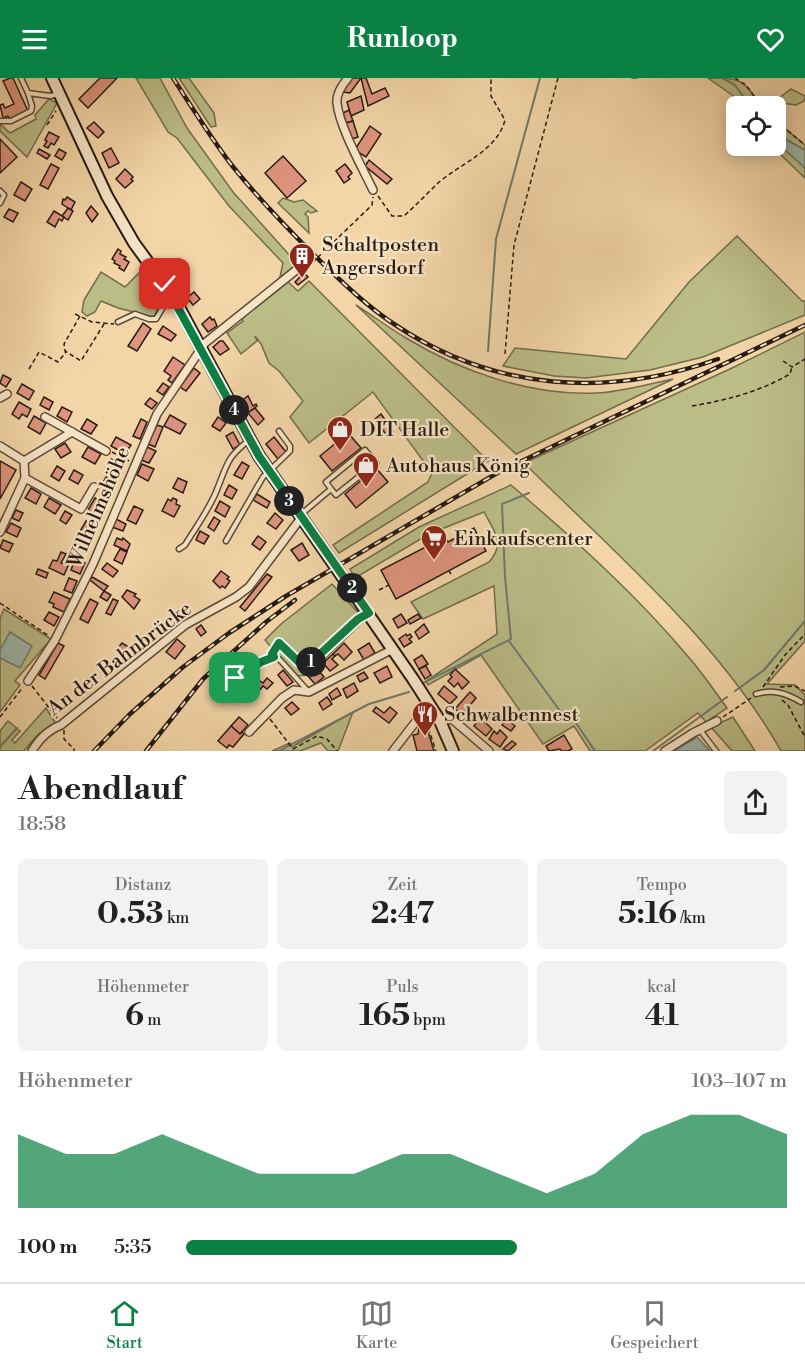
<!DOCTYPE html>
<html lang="de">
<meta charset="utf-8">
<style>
body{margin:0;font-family:"Libre Bodoni",serif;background:#f2f2f2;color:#222;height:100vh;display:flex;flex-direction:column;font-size:22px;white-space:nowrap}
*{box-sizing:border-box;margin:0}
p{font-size:20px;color:#767676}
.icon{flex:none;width:33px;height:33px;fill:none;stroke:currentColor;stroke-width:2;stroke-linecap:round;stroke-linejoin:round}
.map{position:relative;height:673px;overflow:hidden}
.drawer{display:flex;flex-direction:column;background:#fff;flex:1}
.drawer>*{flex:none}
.controls{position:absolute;left:726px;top:18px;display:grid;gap:12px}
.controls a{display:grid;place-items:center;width:60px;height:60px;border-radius:9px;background:#fff;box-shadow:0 3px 15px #0003;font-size:30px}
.pin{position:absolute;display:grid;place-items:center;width:51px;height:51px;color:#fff;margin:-26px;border-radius:12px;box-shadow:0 3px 9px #0006}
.km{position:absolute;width:30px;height:30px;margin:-15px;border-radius:50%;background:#222;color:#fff;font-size:16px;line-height:30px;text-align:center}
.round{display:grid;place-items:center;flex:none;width:63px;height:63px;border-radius:9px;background:#f2f2f2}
.summary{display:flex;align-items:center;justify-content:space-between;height:102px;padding:0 18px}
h1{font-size:33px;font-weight:700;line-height:45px}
.metrics{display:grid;grid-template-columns:repeat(3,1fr);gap:9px;height:102px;padding:6px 18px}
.metrics div{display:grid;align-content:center;border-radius:9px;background:#f2f2f2;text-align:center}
.metrics b{font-size:30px;font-weight:700}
.metrics small{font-size:16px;font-weight:400}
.metrics p{font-size:16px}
.chart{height:168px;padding:12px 18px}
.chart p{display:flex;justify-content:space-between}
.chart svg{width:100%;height:108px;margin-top:6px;fill:#0b8043;opacity:.7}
ul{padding:0 18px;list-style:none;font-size:20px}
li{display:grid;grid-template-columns:96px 72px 1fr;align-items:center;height:45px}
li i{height:15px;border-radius:8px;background:#0b8043}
header{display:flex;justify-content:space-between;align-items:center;height:78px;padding:0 18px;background:#0b8043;color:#fff;font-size:27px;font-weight:700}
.tab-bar{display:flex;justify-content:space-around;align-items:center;height:84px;border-top:2px solid #e0e0e0;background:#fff;font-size:16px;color:#767676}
.tab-bar a{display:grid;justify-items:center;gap:3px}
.tab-bar .active{color:#0b8043}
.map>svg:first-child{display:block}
.green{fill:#bbbd87;stroke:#716c4e;stroke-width:1.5}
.water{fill:#9cb8ac;stroke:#6d796f;stroke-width:1.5}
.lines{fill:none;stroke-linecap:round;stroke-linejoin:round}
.stream{stroke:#6d796f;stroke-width:2}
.building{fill:#de947f;stroke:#271b14;stroke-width:1.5}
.lane-casing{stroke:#5a4a39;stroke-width:7}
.street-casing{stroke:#5a4a39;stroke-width:10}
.secondary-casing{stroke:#271b14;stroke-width:14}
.path{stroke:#271b14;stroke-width:1.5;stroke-dasharray:4.5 3;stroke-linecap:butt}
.lane{stroke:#f7e4c6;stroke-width:4}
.street{stroke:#f7e4c6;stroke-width:7}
.secondary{stroke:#f7e4c6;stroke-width:10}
.rail-casing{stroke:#271b14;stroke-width:4.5}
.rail{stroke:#f7e4c6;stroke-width:2;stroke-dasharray:7;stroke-linecap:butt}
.route-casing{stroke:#fff;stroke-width:12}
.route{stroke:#0b8043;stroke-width:8}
.labels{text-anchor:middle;stroke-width:4.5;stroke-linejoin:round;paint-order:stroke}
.poi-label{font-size:20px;fill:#271b14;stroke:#f7e4c6;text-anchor:start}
.street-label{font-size:20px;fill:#271b14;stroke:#f7e4c6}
</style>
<header><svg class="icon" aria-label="menu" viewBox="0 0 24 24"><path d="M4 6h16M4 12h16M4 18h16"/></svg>Runloop<svg class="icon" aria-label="heart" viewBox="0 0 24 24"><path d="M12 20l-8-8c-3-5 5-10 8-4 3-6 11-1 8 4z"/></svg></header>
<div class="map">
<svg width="805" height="673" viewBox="0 0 805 673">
<rect width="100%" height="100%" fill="#f3d5a7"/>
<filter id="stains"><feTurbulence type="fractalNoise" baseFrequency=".00333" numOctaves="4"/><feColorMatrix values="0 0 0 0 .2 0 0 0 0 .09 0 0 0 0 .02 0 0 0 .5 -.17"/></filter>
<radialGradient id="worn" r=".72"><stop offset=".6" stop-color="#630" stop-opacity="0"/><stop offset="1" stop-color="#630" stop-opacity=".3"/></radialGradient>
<g class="green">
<path d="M136 0H160L187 50 233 114 300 189 297 188 280 199 283 185 229 128 177 60 168 54Z"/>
<path d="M179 0H189L214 35 216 48 211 49Z"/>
<path d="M708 0C741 0 743 1 761 28H741L732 17Z"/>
<path d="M791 11 805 18 804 23 796 27 782 25 779 20Z"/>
<path d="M49 21 57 25 27 79 0 53V46L10 55 36 41 35 37Z"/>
<path d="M776 43 805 67V72L782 59 781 68 805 90V100L780 76 767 68H776Z"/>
<path d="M283 120 294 124 303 122 317 133 311 135 308 133 305 136 308 139 309 155 278 125Z"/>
<path d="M737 158 802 223H805V237L703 279 650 292 586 300 554 298 503 288 515 270 626 281 689 204Z"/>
<path d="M141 193 162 221 154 239 118 230 101 223 95 234 87 238 82 234 84 222 101 194 125 209Z"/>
<path d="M287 203 298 213 309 203 488 383 339 475 333 467 428 404 432 395 373 314 309 365 290 339 303 323 279 293 269 285 261 266 255 258 257 263 241 276 227 255 243 243 240 239Z"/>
<path d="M356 227C373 238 389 250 406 260 462 294 531 318 596 315 622 314 648 306 673 301L516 376Z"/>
<path d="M805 254V563L767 606 795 607 805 617V673H781C719 563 613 473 524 385L730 291Z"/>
<path d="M511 407C575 462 637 517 691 582 704 597 715 614 727 630L706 644 698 635 645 673H590L574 648 543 666 481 577 428 607 426 603 497 556 494 508 423 541 411 524 489 484C506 465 494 453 484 434L429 456 355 500 350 491 419 449Z"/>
<path d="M332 506 365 542 308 597 296 598 265 562 281 546Z"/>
<path d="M4 531 51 561 15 603 20 607 0 634V540Z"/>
<path d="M46 630 56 646C41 652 34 660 24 673H0V653L8 643 20 653 12 662 15 665Z"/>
<path d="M353 634 338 673H328L321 665 300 673H272L290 665 292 669Z"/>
<path d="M733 639 755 673H732L711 649Z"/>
</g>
<g class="water">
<path d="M781 59 805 72V90L781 68Z"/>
<path d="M10 554 32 568 20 590 0 580V572Z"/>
<path d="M697 659 710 673H674Z"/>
</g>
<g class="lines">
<g class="stream">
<path d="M632 0H637"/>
<path d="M722 0 735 7 750 28"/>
<path d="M776 58 781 63"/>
<path d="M488 273 496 161 540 0"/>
<path d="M509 563 560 633 572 639 595 673"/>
<path d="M423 605 511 561 505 499 502 426 529 415"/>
<path d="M735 613 764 592 805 543"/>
<path d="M0 669 17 650"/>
<path d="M279 673 369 626 409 614"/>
<path d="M653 673 727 619"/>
</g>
</g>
<g class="building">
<path d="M10 0H13L28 33 9 41 8 38 3 40 0 27 3 26 5 30 14 26 3 3Z"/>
<path d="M100 0H117L88 30 79 21Z"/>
<path d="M351 0H361L350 15 343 14 344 9Z"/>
<path d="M361 0H366L372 16 385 10 389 18 368 28Z"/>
<path d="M361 18 364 32 351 38 347 24Z"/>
<path d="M349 32 353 43 346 45 343 35Z"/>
<path d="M353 43 358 59 352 61 346 45Z"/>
<path d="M94 44 104 54 98 60 87 50Z"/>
<path d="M370 48 381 56 366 79 358 74 356 70Z"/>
<path d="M49 54 59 59 54 67 51 65 48 70 44 68 47 63 45 62Z"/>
<path d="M0 61 17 79 0 95Z"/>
<path d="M111 70 119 85 109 90 102 75Z"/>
<path d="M39 71 50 77 47 81 37 75Z"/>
<path d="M59 71 66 75 62 82 55 78Z"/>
<path d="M283 78 306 103 287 120 265 95Z"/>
<path d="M369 82 392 101 387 106 365 88Z"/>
<path d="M51 86 59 90 48 111 40 107Z"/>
<path d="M345 86 352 95 348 99 350 101 344 105 336 93Z"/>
<path d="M125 91 133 99 131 101 133 103 125 110 116 101Z"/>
<path d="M21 104 32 111 25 123 14 117Z"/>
<path d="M67 119 75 124 71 132 62 126 63 121 65 122Z"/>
<path d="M91 128 98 136 92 144 86 135Z"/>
<path d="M68 130 73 133 68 142 62 138Z"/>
<path d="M9 131 18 135 13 144 4 139Z"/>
<path d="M54 133 64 139 62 143 59 141 55 149 47 144Z"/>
<path d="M118 171 121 173 120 176 126 179 124 181 129 184 124 193 119 190 120 188 114 185 115 183 112 181Z"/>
<path d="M304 195 308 199 298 207 295 204Z"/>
<path d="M194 214 200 221 193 227 187 220Z"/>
<path d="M210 239 212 242 214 241 217 248 208 254 202 246Z"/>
<path d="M143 245 151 251 137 273 128 268Z"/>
<path d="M163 248 176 257 171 263 158 256Z"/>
<path d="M220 263H223L229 271 220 277 213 269Z"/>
<path d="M173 279 185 287 172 305 168 302 171 298 164 293Z"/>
<path d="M194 290 200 295 186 313 180 309Z"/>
<path d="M3 297 11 301 6 309 0 305Z"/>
<path d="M163 305 169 309 163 317 157 313Z"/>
<path d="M22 306 34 313 29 322 17 315Z"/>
<path d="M248 318 253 328 256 326 257 328 248 335 240 324Z"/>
<path d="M44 319 53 324 49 332 40 327Z"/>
<path d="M150 320 157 325 152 331 145 326Z"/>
<path d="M19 324 31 331 27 339 22 336 19 341 12 336Z"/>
<path d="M62 329 72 334 67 344 57 338Z"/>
<path d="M255 330 264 341 258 347 248 335Z"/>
<path d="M381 336 393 353 387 358 375 341Z"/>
<path d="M170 337 186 346 180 356 164 348Z"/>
<path d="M34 338 46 345 40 356 28 349Z"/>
<path d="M218 339 226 345 220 353 212 348Z"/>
<path d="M87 341 97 347 91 356 81 351Z"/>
<path d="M141 341 147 344 140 361 133 358Z"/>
<path d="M157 347 163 349 155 369 148 366Z"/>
<path d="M233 354 240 367 233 371 226 358Z"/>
<path d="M348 355 361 370 332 393 320 378Z"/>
<path d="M116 359 131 367 125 376 111 368Z"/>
<path d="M274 359 286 374 278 381 266 366Z"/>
<path d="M65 365 71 374 61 380 55 371Z"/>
<path d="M88 369 101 376 95 386 82 379Z"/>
<path d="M147 369 156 373 149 385 141 382Z"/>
<path d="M111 381 119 386 114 395 106 390Z"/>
<path d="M0 383 16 392 0 421Z"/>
<path d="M242 384 249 388 242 401 234 397Z"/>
<path d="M142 386 154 391 148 403 137 397Z"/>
<path d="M57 388 65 393 59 403 51 398Z"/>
<path d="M376 390 388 404 356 430 345 416Z"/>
<path d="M74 392 83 397 78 406 69 401Z"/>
<path d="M106 399 114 404 109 413 101 408Z"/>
<path d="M178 400 187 404 183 415 173 410Z"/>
<path d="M229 407 237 412 232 421 224 417Z"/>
<path d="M31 410 41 416 36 426 25 420Z"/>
<path d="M257 416 270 424 267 430 253 422Z"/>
<path d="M49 420 61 427 55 436 44 429Z"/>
<path d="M95 420 107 427 102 436 98 434 96 437 88 432Z"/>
<path d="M173 420 177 422 176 426 180 428 174 439 162 433 168 421 171 423Z"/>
<path d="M220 423 230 429 225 439 215 433Z"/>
<path d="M134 428 143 432 136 446 127 442Z"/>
<path d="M16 432 23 435 19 443 12 440Z"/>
<path d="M65 433 72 437 66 446 60 442Z"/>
<path d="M275 435 283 442 276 451 267 445Z"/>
<path d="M214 439 220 443 214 453 208 449Z"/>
<path d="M116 441 126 446 123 453 112 449Z"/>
<path d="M86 443 95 448 88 460 79 455Z"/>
<path d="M11 445 21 450 17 459 6 454Z"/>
<path d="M474 450 486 473 396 521 381 492 445 459 448 464Z"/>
<path d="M200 453 209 458 204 466 196 462Z"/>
<path d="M258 458 266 464 260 472 252 466Z"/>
<path d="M117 460 122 462 123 460 130 466 127 473 114 467Z"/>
<path d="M3 462 13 466 9 474 0 470Z"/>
<path d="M302 465 309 477 299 483 291 472Z"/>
<path d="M120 471 127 474 122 486 114 482Z"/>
<path d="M61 474 66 476 61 485 68 488 64 497 49 490 53 482 57 483Z"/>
<path d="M75 481 85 485 80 496 71 492Z"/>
<path d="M107 485 118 493 113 499 102 491Z"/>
<path d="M38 491 48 495 46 500 36 496Z"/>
<path d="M221 493 229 499 227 501 230 503 225 510 222 508 220 510 213 503Z"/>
<path d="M267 496 272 499 245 533 240 529Z"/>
<path d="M92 499 108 508 104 513 90 502Z"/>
<path d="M69 500 77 503 72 515 64 512Z"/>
<path d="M127 512 136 516 134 518 140 522 134 531 122 519Z"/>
<path d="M104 513 111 517 107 523 100 519Z"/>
<path d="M54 514 70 521 64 534 53 529 54 526 49 524Z"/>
<path d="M90 521 98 525 88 545 80 541Z"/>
<path d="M113 521 118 523 111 537 106 535Z"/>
<path d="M49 534 59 539 54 548 44 542Z"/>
<path d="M401 536 407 545 398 550 393 541Z"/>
<path d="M418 536 421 540 410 546 408 542Z"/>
<path d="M424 546 429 554 419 561 415 554Z"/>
<path d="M201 547 206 554 201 558 196 551Z"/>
<path d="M406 556 407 558 410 556 412 559 409 561 412 564 404 569 399 561Z"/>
<path d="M177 561 185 568 175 581 166 574Z"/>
<path d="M58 565 64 568 45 601 39 597Z"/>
<path d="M122 565 130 570 125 576 117 571Z"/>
<path d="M344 565 352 574 344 582 338 576 335 578 333 576Z"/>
<path d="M369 565 375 575 364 582 358 572Z"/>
<path d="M333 576 335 578 332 581 338 587 330 593 323 585Z"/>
<path d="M422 577 428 586 419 591 414 582Z"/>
<path d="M322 586 324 588 319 593 324 599 315 606 308 598Z"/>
<path d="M387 588 392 599 380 605 374 595Z"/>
<path d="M426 588 431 597 425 601 419 591Z"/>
<path d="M455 591 469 604 462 611 458 605 454 609 448 603 452 599 450 597Z"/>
<path d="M283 592 293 604 287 608 278 597Z"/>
<path d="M364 594 368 600 360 604 357 598Z"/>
<path d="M267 600 273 605 267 611 263 608 253 620 248 616 254 607 256 608 260 603 263 605Z"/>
<path d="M354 605 358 613 347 620 343 611Z"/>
<path d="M444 608 457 619 450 626 438 616Z"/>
<path d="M337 610 341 617 332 622 329 616Z"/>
<path d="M470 614 476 620 462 637 455 631Z"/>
<path d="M327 619 332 626 323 632 319 625Z"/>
<path d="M292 624 299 631 291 637 285 630Z"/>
<path d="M376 629 384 635 390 629 397 635 389 645 373 633Z"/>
<path d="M468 630 475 636 469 643 462 637Z"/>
<path d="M482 638 486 642 485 644 492 651 486 658 474 648Z"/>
<path d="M239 639 248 647 240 656 231 648Z"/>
<path d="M507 641 515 648 511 653 502 647Z"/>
<path d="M423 646 426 654 428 653 434 673H417L413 657 418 656 419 649Z"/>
<path d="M231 648 240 656 242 654 244 656 233 669 229 667 227 670 218 663Z"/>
<path d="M500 652 507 659 500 669 489 661 494 653 497 656Z"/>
<path d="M564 657 572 671 568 673H562L560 671 549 673 546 668Z"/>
<path d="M512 663 516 666 508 673 503 671Z"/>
</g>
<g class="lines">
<g class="lane-casing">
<g id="lane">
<path d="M21 0 28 15 50 18 59 16"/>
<path d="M0 43H11L31 33 32 28 28 15"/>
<path d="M0 113 4 117 0 125"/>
<path d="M118 244 135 236 149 241H156L166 224 173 221"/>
<path d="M303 437 305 433 331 411 326 404 365 372 376 385 336 417 331 411"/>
<path d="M226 463 263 399 290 373V368L279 353"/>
<path d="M179 471 185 467C196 449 211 429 218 409 228 384 227 380 249 362"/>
<path d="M273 571 271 576 280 582 308 613"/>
<path d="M756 616C773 611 786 615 801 624"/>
<path d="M700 652 716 673"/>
</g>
</g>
<g class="street-casing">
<g id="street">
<path d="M348 0C342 7 336 16 337 25 339 48 363 91 373 112"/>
<path d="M0 320 7 316"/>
<path d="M45 339 106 373"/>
<path d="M0 368 24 383 25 400 0 454"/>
<path d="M24 383 72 354"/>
<path d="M25 400 81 431 94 409"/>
<path d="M28 603 55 562 93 486 157 336 205 265 295 193"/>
<path d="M440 643 452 641 489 673"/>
<path d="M249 654 282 620 294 612 309 614 393 571"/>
<path d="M32 673C39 661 48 652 61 647L185 547 236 519 249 509 301 440"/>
<path d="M393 673 417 642 432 631"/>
<path d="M665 673 693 655 717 643"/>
</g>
</g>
<g class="secondary-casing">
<path id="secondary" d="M52 0 107 118 134 165 174 220 259 378 413 601 440 643 453 673"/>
</g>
<g class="path">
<path d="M735 0 746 7 761 28"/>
<path d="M776 43 805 67"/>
<path d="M47 47 56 33"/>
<path d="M378 118 392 138H404C416 127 427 116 438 105 461 85 497 73 505 42L491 18V0"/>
<path d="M300 189 312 182 313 184 372 127 373 119"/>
<path d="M75 236 92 244 114 246"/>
<path d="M80 238 64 266 65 273 81 283 104 246"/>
<path d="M505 276 514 167 558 0"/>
<path d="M783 283 792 289 805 281"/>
<path d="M29 291 39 274 58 284 66 274"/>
<path d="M692 328C727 322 759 314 790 296L792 289"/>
<path d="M112 374 129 383"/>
<path d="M433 461 435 464"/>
<path d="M449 493 451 496"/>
<path d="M379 512 389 507"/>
<path d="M0 525 49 558"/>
<path d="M276 568 279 565 305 590 360 540"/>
<path d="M32 608 57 640"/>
<path d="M228 608 235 600 268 581"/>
<path d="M763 609 785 577 805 556"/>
<path d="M780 609 794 608 805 613"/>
<path d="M782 622 788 627 805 659"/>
<path d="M0 639 23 609"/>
<path d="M723 639 751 620"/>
<path d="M270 641 293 671 317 658 327 661 337 673"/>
<path d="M426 643 436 673"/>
<path d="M64 652V661L74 671V673"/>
</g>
<use href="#lane" class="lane"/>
<use href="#street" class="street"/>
<use href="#secondary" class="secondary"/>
<g class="rail-casing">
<g id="rail">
<path d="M173 0C193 31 212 62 234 90 259 121 286 149 314 177 340 202 366 228 397 248 495 313 608 320 718 281"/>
<path d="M94 673 130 636 183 589 229 555 286 518 499 394 805 247"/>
<path d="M146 673 203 601 266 544 295 522"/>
</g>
</g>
<use href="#rail" class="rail"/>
</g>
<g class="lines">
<g class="route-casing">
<path id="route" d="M165 206 259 378 369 535 358 541 305 590 279 565 272 576 274 579 261 584 235 600"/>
</g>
<use href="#route" class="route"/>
</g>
<defs>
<g id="building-pin" transform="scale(1.35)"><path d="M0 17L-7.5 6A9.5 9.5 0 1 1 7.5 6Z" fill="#8f2418" stroke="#f7e4c6"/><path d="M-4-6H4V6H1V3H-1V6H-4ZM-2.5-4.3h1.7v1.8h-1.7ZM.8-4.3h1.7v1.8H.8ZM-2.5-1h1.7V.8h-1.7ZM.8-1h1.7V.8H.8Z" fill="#fff"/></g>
<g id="shop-pin" transform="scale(1.35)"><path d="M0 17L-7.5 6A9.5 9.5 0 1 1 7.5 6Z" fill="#8f2418" stroke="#f7e4c6"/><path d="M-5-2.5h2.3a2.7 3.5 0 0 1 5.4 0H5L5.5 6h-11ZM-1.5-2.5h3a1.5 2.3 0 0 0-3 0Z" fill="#fff"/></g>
<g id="supermarket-pin" transform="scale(1.35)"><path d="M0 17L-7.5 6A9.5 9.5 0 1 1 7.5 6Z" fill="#8f2418" stroke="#f7e4c6"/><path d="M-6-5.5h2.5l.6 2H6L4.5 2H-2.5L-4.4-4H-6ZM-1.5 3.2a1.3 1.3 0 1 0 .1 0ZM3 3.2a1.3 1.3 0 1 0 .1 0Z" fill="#fff"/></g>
<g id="restaurant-pin" transform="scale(1.35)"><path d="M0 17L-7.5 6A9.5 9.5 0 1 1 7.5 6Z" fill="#8f2418" stroke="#f7e4c6"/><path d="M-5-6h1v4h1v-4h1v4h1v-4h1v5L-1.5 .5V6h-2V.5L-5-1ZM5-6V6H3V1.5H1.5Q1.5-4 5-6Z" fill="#fff"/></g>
</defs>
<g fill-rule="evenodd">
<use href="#building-pin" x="302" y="178"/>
<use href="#shop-pin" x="340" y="351"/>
<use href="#shop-pin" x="366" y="387"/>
<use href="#supermarket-pin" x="434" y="460"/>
<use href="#restaurant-pin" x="425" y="636"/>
</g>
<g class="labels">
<g class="poi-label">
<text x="322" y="173">Schaltposten<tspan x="322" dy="23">Angersdorf</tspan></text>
<text x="360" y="358">DIT Halle</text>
<text x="386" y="394">Autohaus König</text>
<text x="454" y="467">Einkaufscenter</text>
<text x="444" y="643">Schwalbennest</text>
</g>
<g class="street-label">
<text transform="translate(98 429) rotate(-67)" y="7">Wilhelmshöhe</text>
<text transform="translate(119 580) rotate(-37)" y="7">An der Bahnbrücke</text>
</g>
</g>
<rect width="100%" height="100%" filter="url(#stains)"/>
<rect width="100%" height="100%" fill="url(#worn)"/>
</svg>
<div class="controls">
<a><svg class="icon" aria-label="locate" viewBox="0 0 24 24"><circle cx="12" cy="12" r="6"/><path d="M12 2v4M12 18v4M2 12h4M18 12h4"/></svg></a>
</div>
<div class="pin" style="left:235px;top:600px;background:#1e9e55"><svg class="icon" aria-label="arrive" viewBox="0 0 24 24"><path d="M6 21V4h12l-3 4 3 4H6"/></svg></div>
<div class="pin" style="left:165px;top:206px;background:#d93025"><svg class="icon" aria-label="check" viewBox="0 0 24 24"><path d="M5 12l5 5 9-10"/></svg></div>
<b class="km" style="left:311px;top:584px">1</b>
<b class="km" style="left:352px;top:510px">2</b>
<b class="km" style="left:289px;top:423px">3</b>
<b class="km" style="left:234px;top:332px">4</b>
</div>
<section class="drawer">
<div class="summary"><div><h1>Abendlauf</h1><p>18:58</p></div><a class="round"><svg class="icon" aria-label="share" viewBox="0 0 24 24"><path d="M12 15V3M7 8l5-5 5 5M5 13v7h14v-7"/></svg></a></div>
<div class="metrics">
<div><p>Distanz</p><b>0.53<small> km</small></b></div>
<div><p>Zeit</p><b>2:47</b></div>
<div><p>Tempo</p><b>5:16<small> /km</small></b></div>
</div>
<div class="metrics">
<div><p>Höhenmeter</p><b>6<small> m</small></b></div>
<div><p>Puls</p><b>165<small> bpm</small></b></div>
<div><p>kcal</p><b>41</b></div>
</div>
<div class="chart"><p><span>Höhenmeter</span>103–107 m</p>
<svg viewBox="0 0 160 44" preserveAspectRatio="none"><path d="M0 44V14L10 22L20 22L30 14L40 22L50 30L60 30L70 30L80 22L90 22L100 30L110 38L120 30L130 14L140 6L150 6L160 14V44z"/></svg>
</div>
<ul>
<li><b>100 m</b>5:35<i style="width:55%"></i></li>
</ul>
</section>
<nav class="tab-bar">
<a class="active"><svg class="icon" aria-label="home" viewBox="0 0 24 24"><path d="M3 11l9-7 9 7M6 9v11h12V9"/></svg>Start</a>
<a><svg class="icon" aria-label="map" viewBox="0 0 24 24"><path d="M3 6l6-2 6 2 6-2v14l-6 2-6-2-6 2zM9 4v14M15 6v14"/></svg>Karte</a>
<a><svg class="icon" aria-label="saved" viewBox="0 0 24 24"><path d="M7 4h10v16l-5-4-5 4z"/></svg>Gespeichert</a>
</nav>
